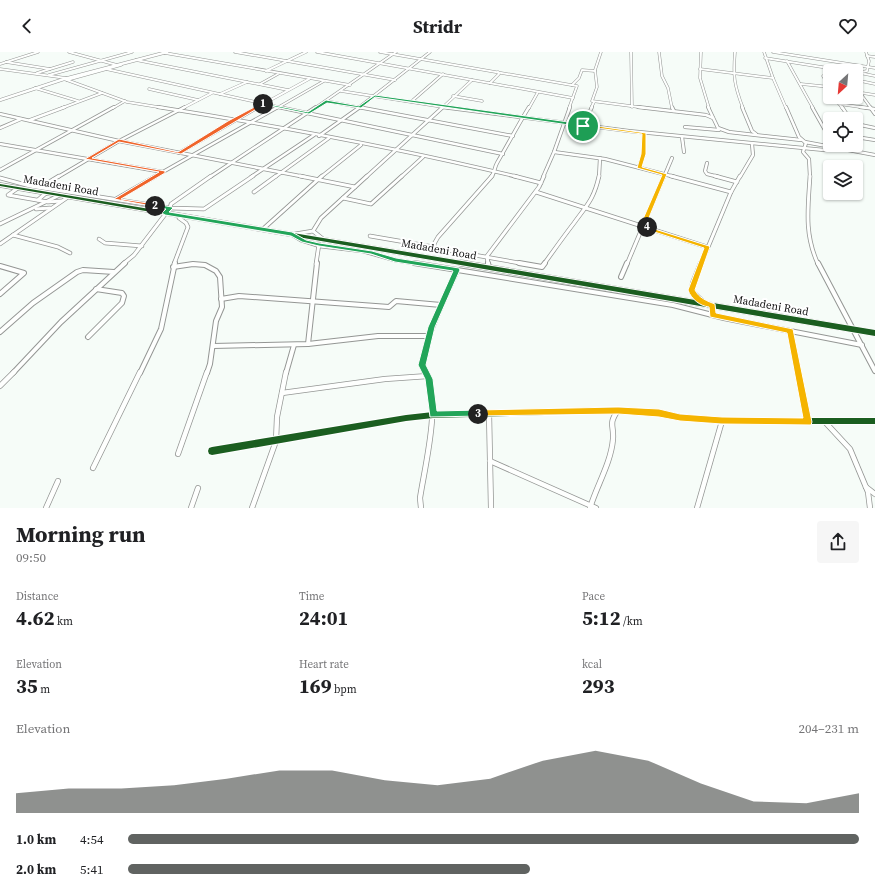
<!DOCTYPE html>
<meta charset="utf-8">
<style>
body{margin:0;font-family:"Source Serif 4",serif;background:#f6f6f6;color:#202124;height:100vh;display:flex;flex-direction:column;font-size:15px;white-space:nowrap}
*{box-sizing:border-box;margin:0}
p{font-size:13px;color:#757577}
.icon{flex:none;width:22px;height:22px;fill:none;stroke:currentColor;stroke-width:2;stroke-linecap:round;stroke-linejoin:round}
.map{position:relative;height:456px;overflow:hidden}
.side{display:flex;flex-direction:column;background:#fff;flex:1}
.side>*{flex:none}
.needle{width:26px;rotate:206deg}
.buttons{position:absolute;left:823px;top:12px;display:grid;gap:8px}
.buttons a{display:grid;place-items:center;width:40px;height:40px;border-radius:4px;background:#fff;box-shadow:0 1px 3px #0004;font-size:20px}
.pin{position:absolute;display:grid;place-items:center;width:34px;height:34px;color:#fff;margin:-17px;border:2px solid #fff;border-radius:50%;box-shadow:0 1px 4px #0007}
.km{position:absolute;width:20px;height:20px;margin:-10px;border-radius:50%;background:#222;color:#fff;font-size:11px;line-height:20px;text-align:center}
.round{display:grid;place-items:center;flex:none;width:42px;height:42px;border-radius:4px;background:#f6f6f6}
.summary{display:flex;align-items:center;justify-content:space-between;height:68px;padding:0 16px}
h1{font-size:22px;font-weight:700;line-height:30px}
.stats{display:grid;grid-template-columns:repeat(3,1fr);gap:6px;height:68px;padding:4px 16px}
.stats div{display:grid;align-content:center}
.stats b{font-size:20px;font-weight:700}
.stats small{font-size:11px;font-weight:400}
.stats p{font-size:11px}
.chart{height:112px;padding:8px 16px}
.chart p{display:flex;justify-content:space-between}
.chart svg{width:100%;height:72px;margin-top:4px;fill:#606361;opacity:.7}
ul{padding:0 16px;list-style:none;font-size:13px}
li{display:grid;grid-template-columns:64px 48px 1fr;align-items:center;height:30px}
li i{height:10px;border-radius:5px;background:#606361}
header{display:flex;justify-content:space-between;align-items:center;height:52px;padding:0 16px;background:#fff;font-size:18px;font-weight:700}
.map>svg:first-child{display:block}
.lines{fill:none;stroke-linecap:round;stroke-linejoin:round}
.minor-far4-casing{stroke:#949694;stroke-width:3}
.minor-far3-casing{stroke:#949694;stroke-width:4}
.minor-far2-casing{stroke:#949694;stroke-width:4.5}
.minor-far1-casing{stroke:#949694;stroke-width:6}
.minor-casing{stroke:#949694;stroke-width:6}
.tertiary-far2-casing{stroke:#949694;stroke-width:3.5}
.tertiary-far1-casing{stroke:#949694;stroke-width:5.5}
.tertiary-casing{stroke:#949694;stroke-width:7}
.minor-far4{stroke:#fefffe;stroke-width:2}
.minor-far3{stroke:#fefffe;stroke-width:2.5}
.minor-far2{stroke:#fefffe;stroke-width:3}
.minor-far1{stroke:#fefffe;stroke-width:4}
.minor{stroke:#fefffe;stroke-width:4.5}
.tertiary-far2{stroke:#fefffe;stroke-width:2.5}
.tertiary-far1{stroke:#fefffe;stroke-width:4}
.tertiary{stroke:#fefffe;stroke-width:5}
.cycleway-casing{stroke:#fff;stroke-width:2}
.cycleway{fill:#1b5e20;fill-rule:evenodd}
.split-1{fill:#22a559;stroke:#fff}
.split-2{fill:#f0652b;stroke:#fff}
.split-3{fill:#22a559;stroke:#fff}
.split-4{fill:#f5b400;stroke:#fff}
.split-5{fill:#f5b400;stroke:#fff}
.labels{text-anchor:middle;stroke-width:4;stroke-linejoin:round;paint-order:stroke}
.street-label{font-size:11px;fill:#101010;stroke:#fff}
</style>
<header><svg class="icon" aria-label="back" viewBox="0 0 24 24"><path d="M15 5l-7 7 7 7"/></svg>Stridr<svg class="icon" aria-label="heart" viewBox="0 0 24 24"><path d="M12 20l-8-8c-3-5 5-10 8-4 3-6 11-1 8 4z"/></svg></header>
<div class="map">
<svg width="875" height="456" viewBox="0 0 875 456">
<rect width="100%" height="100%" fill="#f6fcf8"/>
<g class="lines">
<g class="minor-far4-casing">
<g id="minor-far4">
<path d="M69 0 117 13"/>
<path d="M235 0 395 28"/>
<path d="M317 0 573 46"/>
<path d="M380 0 577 34 569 56"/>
<path d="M601 0 595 18 597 35 592 49 646 56"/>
<path d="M631 0 632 55"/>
<path d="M659 0 662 24 668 36 672 56"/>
<path d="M701 0 700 26 709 56"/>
<path d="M735 0C733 24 734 33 743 56"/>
<path d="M764 0 773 26 786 56"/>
<path d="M773 0 875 16"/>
<path d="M165 1 350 33"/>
<path d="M867 4 875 5"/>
<path d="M765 6 847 19"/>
<path d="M136 8 288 38"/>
<path d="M787 9 813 56"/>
<path d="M6 10 50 17"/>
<path d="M0 12 38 0"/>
<path d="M0 17 66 26"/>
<path d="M106 17 283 56"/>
<path d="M700 17 773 26"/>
<path d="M266 19 306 0"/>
<path d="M37 21 73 10"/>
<path d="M856 21 867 19 869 9 866 0"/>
<path d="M860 21 875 24"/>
<path d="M49 23 132 0"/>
<path d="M830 23 823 24 830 36"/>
<path d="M64 27 127 50 164 56"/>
<path d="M67 28 121 13"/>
<path d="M856 28 875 32"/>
<path d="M490 31 499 22 498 20"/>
<path d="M260 32 278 22"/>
<path d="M801 32 830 35"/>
<path d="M572 33 579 26 582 18 595 19"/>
<path d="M35 36 78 49"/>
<path d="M149 37 198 48"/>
<path d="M341 39 449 56"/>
<path d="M856 40 875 43"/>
<path d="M860 41 871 56"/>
<path d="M220 42 247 30"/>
<path d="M453 44 482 49"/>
<path d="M835 45 842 56"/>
<path d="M326 49 363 56"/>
<path d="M412 49 443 22"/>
<path d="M839 52 867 56"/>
<path d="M62 56 102 41"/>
<path d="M113 56 125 49"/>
<path d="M183 56 212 41"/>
<path d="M256 56 309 27"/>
<path d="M277 56 324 29"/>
<path d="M315 56 396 0"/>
<path d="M358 56 430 0"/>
<path d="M442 56 472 28"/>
<path d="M529 56 538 40"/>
<path d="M591 56 594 50"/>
</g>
</g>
<g class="minor-far3-casing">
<g id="minor-far3">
<path d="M158 55C278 74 399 96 518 125"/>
<path d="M278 55 503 102"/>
<path d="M358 55 513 84"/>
<path d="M442 55 629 79 824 98 833 95"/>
<path d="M638 55 706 63 713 66"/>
<path d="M672 55 674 59"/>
<path d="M708 55 718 76 729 80 801 88"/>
<path d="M742 55 752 79 756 82"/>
<path d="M786 55 799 85 806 91 803 100 809 107 810 125"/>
<path d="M812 55 830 87"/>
<path d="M842 55 850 67"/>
<path d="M860 55 875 57"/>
<path d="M870 55 875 62"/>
<path d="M0 62 119 89 305 125"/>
<path d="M30 68 65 55"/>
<path d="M856 72 875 76"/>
<path d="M583 74 592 55"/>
<path d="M685 75 719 78"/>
<path d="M0 76 21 67"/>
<path d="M319 84 360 55"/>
<path d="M682 85 684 100"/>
<path d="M856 85 875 88"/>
<path d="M805 90 875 103"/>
<path d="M0 92 163 120"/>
<path d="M554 100 605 107 675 125"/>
<path d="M179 101 258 55"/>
<path d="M707 111 705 119 707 122 719 125"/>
<path d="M639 115 644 101V81"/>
<path d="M0 118 114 55"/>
<path d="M58 125 119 89 185 55"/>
<path d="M154 125 278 55"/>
<path d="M210 125 316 55"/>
<path d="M251 125 314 83"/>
<path d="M275 125 329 86"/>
<path d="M321 125 361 93"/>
<path d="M366 125 443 55"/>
<path d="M401 125 423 105"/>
<path d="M491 125C495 121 494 116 497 111 508 92 518 73 529 55"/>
<path d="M543 125 554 100 570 55"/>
<path d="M599 125 600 106"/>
<path d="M664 125 672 106"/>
<path d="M740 125 753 103 752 92"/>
</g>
</g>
<g class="minor-far2-casing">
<g id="minor-far2">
<path d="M300 124 355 135"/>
<path d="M492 124 438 185 434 192 435 196 525 212"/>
<path d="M514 124 541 131"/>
<path d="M671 124 731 140"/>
<path d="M715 124 737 130"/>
<path d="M810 124C808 156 804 182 818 212"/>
<path d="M0 126 30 134 170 156 204 157 253 124"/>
<path d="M41 135 59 124"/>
<path d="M18 136 8 143 48 150 61 149"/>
<path d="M254 140 276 124"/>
<path d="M536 140 707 195"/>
<path d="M343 146 371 152 402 124"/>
<path d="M116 147 156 124"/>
<path d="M38 148 46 141"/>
<path d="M36 157 50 156"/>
<path d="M0 172 60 143"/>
<path d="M263 177 322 124"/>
<path d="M313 179 323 187"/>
<path d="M295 182 313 179 321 166 367 124"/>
<path d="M13 183 58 195 70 201"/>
<path d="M293 183 301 188 320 194 363 199 395 208 420 212"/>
<path d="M370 184 434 195"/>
<path d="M99 187 105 191 142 194"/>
<path d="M0 192 68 145"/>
<path d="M123 212 134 203 170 156 171 152 211 124"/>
<path d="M174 212 188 175 186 171 179 166 180 164"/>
<path d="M316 212 319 192"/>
<path d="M488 212 487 204 539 135 544 124"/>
<path d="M544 212C554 198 564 184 574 171 587 153 594 147 599 124"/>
<path d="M627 212 664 124"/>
<path d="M701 212 731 140 740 124"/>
</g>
</g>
<g class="minor-far1-casing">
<g id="minor-far1">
<path d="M414 211 673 253 724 266 862 293"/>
<path d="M488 211 489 216"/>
<path d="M519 211 542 215 545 211"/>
<path d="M701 211 693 231 692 240 704 251"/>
<path d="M818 211 875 319"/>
<path d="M0 214 24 221 0 242"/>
<path d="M173 215 193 212 205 213 216 219 220 225 222 255 216 269 210 312 207 321"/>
<path d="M621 225 627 211"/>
<path d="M221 247 239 244 389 255 396 249 441 253"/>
<path d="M790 279 798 321"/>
<path d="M0 280 33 251 77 220 83 218 114 220"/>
<path d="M88 285 122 251 124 244 122 241 96 237"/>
<path d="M308 292 317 211"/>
<path d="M213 294 308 292 378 284H429"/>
<path d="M13 321 61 270 125 211"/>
<path d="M140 321 161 277 175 211"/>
<path d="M286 321 294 293"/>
<path d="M425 321C415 304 449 237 457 218"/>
</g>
</g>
<g class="minor-casing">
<g id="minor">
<path d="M798 320 808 370"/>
<path d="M0 334 14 320"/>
<path d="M282 341 385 327 428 324"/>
<path d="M489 361 491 456"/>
<path d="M825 370 850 397 868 440 870 456"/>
<path d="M212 399 406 366 433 363 618 358 659 361 680 365 722 369H875"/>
<path d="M178 402 207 320"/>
<path d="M490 409 596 456"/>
<path d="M93 416 140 320"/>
<path d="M866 435 875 442"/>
<path d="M46 456 58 429"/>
<path d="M191 456 198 436"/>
<path d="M252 456 276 389 277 365 286 320"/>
<path d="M421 456 420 446C425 413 442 348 425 320"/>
<path d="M590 456C597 433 611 411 613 387 614 372 608 373 618 358"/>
<path d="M697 456 722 369"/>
</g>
</g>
<g class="tertiary-far2-casing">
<path id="tertiary-far2" d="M0 48 64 27 167 0"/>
</g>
<g class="tertiary-far1-casing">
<path id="tertiary-far1" d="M0 133 467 212"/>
</g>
<g class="tertiary-casing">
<path id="tertiary" d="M461 211 875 281"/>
</g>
<use href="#minor-far4" class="minor-far4"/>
<use href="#minor-far3" class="minor-far3"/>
<use href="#minor-far2" class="minor-far2"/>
<use href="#minor-far1" class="minor-far1"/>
<use href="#minor" class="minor"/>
<use href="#tertiary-far2" class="tertiary-far2"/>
<use href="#tertiary-far1" class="tertiary-far1"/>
<use href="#tertiary" class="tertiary"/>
<g class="cycleway-casing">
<g id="cycleway">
<path d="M0 132 875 278V284L0 134Z"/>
<path d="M618 355 659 358 680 362 722 366H875V372H722L680 368 659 364 618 361 433 366 406 369 212 403 209 402 208 399 209 396 212 395 406 363 433 360Z"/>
</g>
</g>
<use href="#cycleway" class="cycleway"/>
</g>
<path class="split-1" d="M375 43 583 72 585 74 583 75 375 45 361 56 327 51 309 62 261 52 263 51 308 60 326 48 359 54Z"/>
<path class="split-2" d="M262 51 265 52 181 102 119 90 92 106 165 119V121L121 147 155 152 158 154 157 155 114 147 159 120 85 107 119 87 178 100 228 69Z"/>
<path class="split-3" d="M155 152 172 155 173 156 169 160 292 180 306 188 319 191 372 199 396 206 459 216 460 218 435 275 426 313 433 327 437 359 478 358 481 359 482 362 481 364 430 365 425 327 418 313 428 275 453 219 395 210 371 202 319 194 302 190 291 184 165 163 162 161 166 157 153 155 152 154Z"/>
<path class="split-4" d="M645 174 709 194 710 195 695 238C699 246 707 249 715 252L716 261 793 277 812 370 811 373 722 372 680 369 659 365 618 362 475 364 474 362 475 359 478 358 618 355 659 357 680 362 722 365 803 366 787 281 710 265 709 255C700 254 691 247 688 238L704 196 645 177Z"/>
<path class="split-5" d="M583 72 646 81V102L642 115 667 122 646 173 649 174V177L640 174 662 123 637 116 641 102 642 82 582 74Z"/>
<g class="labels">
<g class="street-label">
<text transform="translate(61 133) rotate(10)" y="4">Madadeni Road</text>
<text transform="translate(439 197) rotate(10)" y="4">Madadeni Road</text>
<text transform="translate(771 253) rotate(10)" y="4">Madadeni Road</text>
</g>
</g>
</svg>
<div class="buttons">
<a><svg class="needle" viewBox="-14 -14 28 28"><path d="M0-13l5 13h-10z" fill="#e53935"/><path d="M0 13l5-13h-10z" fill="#757577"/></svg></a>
<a><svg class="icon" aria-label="locate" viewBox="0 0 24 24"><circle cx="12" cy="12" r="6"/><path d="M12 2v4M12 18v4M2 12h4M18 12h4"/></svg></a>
<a><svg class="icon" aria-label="layers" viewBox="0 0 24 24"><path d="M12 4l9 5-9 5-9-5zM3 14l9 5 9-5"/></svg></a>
</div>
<div class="pin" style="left:583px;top:74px;background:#1e9e55"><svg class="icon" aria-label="arrive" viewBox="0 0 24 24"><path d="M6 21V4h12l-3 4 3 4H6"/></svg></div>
<b class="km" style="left:263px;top:52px">1</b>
<b class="km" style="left:155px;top:154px">2</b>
<b class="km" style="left:478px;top:362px">3</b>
<b class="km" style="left:647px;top:175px">4</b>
</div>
<section class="side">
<div class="summary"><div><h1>Morning run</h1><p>09:50</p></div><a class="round"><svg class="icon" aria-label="share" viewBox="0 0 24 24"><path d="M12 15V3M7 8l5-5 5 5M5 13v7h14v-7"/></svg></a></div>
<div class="stats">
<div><p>Distance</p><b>4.62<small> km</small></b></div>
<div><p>Time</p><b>24:01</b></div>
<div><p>Pace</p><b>5:12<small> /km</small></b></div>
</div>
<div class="stats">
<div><p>Elevation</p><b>35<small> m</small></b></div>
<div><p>Heart rate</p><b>169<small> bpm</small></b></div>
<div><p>kcal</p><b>293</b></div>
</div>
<div class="chart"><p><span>Elevation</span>204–231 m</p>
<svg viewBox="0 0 160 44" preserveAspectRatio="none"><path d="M0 44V32L10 29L20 29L30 27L40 23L50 18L60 18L70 24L80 27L90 23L100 12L110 6L120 12L130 26L140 37L150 38L160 32V44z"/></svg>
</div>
<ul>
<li><b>1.0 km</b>4:54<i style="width:100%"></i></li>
<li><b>2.0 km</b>5:41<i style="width:55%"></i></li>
</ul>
</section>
